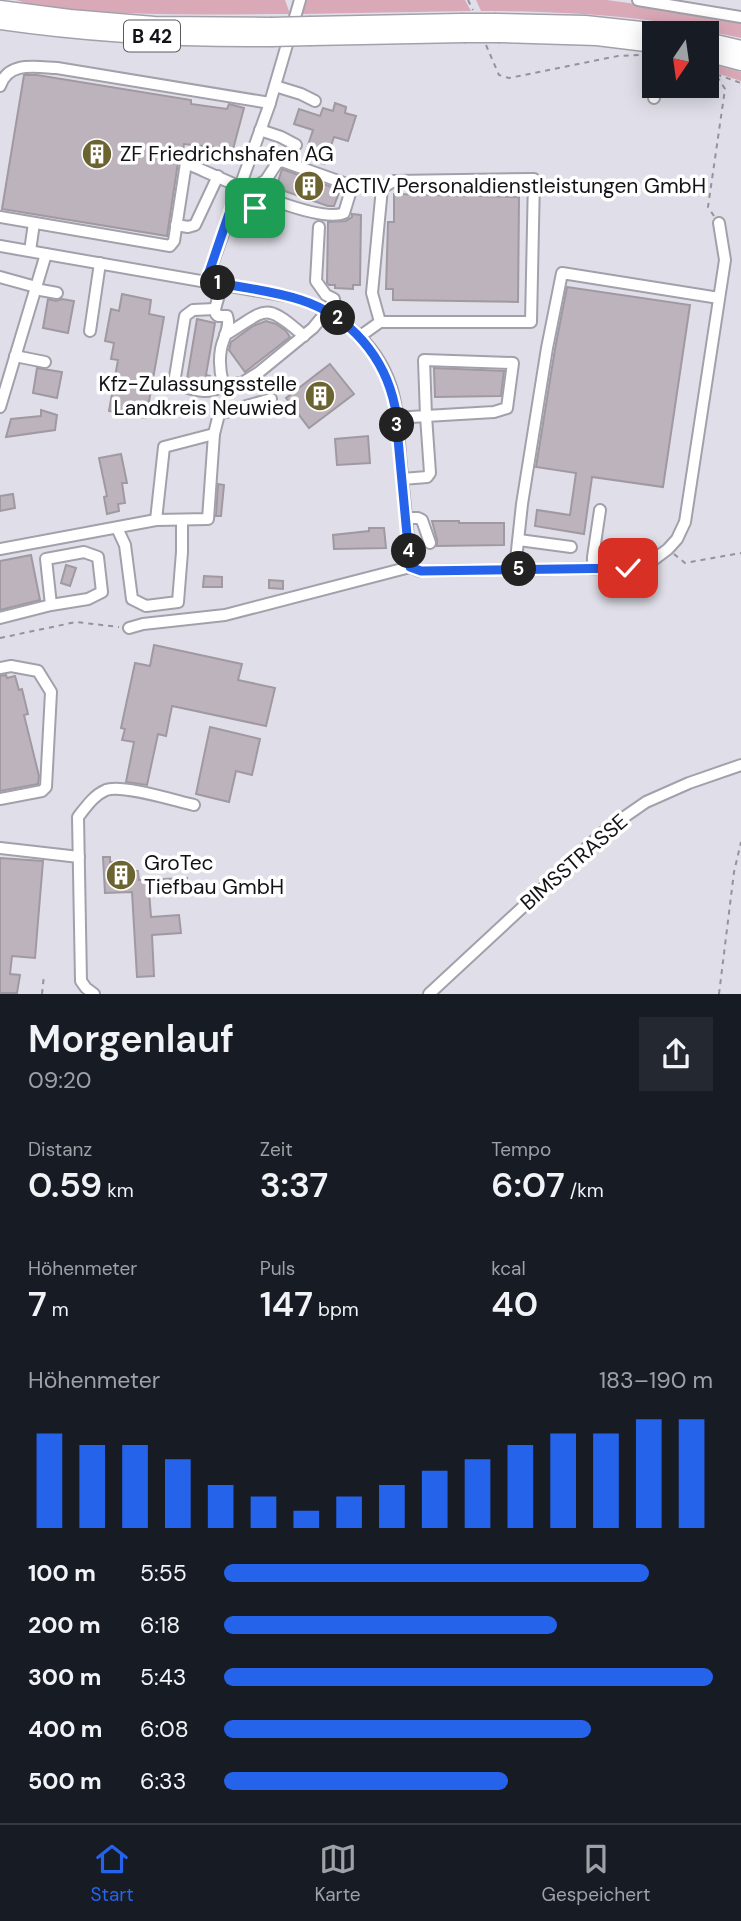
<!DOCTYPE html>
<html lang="de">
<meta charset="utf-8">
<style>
body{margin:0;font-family:"DM Sans",sans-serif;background:#242831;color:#f1f3f6;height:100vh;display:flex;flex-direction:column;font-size:26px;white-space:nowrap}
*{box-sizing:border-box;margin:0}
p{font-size:23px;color:#9ea1a6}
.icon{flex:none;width:38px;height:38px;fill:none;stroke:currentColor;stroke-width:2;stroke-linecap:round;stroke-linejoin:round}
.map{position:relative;height:994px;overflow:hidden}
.drawer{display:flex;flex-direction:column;background:#171b24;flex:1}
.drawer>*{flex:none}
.needle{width:46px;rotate:193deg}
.tools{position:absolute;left:642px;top:21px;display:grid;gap:14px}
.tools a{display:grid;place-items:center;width:77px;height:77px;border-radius:0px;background:#171b24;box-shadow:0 4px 18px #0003;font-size:35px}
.pin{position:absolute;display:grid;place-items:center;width:60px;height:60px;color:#fff;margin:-30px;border-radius:14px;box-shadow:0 4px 10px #0006}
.km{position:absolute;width:35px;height:35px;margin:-18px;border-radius:50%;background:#222;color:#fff;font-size:19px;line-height:35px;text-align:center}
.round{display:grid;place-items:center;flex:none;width:74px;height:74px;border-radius:0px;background:#242831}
.overview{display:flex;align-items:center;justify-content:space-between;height:119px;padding:0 28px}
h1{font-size:38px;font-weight:600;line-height:52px}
.stats{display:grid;grid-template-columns:repeat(3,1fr);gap:10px;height:119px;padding:7px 28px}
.stats div{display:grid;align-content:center}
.stats b{font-size:35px;font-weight:600}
.stats small{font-size:19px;font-weight:400}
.stats p{font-size:19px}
.chart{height:196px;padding:14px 28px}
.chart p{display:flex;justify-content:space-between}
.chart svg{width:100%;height:126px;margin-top:7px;stroke:#2563eb;stroke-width:6}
ul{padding:0 28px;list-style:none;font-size:23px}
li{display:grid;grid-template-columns:112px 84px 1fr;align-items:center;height:52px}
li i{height:18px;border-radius:9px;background:#2563eb}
.dock{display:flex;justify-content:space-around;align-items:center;height:98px;border-top:2px solid #363941;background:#171b24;font-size:19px;color:#9ea1a6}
.dock a{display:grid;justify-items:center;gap:4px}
.dock .current{color:#2563eb}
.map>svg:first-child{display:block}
.green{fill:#daa9b7}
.building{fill:#bcb3bc;stroke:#a199a1;stroke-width:2}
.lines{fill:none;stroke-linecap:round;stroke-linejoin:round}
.minor-casing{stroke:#a2a1ab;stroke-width:14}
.highway-casing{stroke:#a2a1ab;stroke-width:19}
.path{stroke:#94939b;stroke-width:2;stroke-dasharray:5 5;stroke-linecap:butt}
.minor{stroke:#fff;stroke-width:10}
.highway{stroke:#fff;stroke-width:16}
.highway-bridge-casing{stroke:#a2a1ab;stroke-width:19;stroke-linecap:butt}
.highway-bridge{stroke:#fff;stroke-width:16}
.route-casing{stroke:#fff;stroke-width:14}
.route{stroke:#2563eb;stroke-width:9}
.labels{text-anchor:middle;stroke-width:7;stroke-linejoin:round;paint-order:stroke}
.shield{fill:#fff;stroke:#5a5a5d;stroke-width:2}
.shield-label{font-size:19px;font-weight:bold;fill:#131317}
.poi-label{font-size:21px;fill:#131317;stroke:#fff;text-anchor:start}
.street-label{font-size:21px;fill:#131317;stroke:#fff}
</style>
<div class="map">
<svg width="741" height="994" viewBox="0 0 741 994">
<rect width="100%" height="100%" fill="#e0dfe9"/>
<g class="green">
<path d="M16 0H285L290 14C223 14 157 16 90 11 65 9 39 8 16 0Z"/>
<path d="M307 0H465L471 11 302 14Z"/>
<path d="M476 0H607L671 9 741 22V38C707 31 673 23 639 19 587 13 534 11 481 11Z"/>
<path d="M707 63 741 72V81L707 70Z"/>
</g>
<g class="building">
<path d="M24 75H37L191 100V104L227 109 229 104 244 108 232 153 213 147 184 144 182 156 178 162 167 236 2 209Z"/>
<path d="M335 103 346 107 345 113 356 116 348 141 334 137 325 164 304 157 313 130 294 124 299 109 320 116 323 108 333 111Z"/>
<path d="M282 169 340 190 334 206H328L276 188Z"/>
<path d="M394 194 519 197 518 302 393 300V289H386L388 222H394Z"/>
<path d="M352 214 361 215 360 285H353V289L335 288V285H329L327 283 328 222 346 221 352 217Z"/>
<path d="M567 287 690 305 663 487 592 477 584 534 535 526 537 510 570 515 576 473 536 467 555 349Z"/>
<path d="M122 294 151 300 149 314 164 317 146 418 109 411 118 360 111 359 114 343 105 341 111 309 119 311Z"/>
<path d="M48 299 56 301 62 299 74 301 68 333 43 328Z"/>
<path d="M197 319 215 323 206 375 210 376 209 383 187 379Z"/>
<path d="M266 321 276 324 286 331 290 337 245 372 229 350 231 342 253 326Z"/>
<path d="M330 364 354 394 309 428 286 398Z"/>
<path d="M37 368 62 372 57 398 33 393Z"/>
<path d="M434 368 504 371 501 396 435 397Z"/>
<path d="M41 410 57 415 55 430 6 437 11 419 41 416Z"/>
<path d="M368 436 370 463 337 465 335 439Z"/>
<path d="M121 454 127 483H122L125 503 118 504 119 511 107 514 104 497 107 496 99 458Z"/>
<path d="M218 484 224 485 221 516H216Z"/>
<path d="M13 494 15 508 0 511V496Z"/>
<path d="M432 521H459V523H504V545L437 546V540Z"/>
<path d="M369 528H384L386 548 334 549 333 535 369 531Z"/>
<path d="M31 555 40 600 0 610V561Z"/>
<path d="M66 565 76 568 70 586 61 583Z"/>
<path d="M204 576 222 577V587H203Z"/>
<path d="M269 580 283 581V589L269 588Z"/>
<path d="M154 645 242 664 238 680 275 688 266 726 172 706 166 736 158 734 147 785 126 782 134 742 122 740 125 729 121 728 135 663 150 666Z"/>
<path d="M6 675 7 678 15 676 19 690 22 689 28 714 24 715 39 776 38 784 0 791V676Z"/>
<path d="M210 727 260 739 252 775 236 771 229 802 196 794Z"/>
<path d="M103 857H110V862H129L130 871H138L139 880 187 878V889L149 891 151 917 179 915 181 933 152 935 154 976 137 977 132 892 105 893Z"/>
<path d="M0 858 43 861 35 958 12 956 10 974 20 975 17 993H0Z"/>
</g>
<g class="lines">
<g class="minor-casing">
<g id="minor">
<path d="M638 0 741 17"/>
<path d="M649 56 654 71"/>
<path d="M0 86C8 61 35 67 57 68L270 103"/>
<path d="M275 86 301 94 315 101"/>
<path d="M654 98 655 86"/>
<path d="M260 130 281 137 296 145"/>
<path d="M235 196 253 204 255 208 254 216"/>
<path d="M0 217 170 246 174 241 186 163C217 176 316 225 344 213L351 190 350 187 344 183 282 161 277 163 266 180 251 190"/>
<path d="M176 225 188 227 195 225 218 176"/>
<path d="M0 246 287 296C333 307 376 340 391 387 399 412 398 440 401 466 404 500 408 533 410 567"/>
<path d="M30 251 34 223"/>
<path d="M0 277 36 287"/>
<path d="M206 281 269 106 300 0"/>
<path d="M222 284 215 309 216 314 218 316H227C231 327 223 338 221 349 219 360 220 372 223 383L231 384 242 383 258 373 313 328 327 311 334 299 326 295 316 281 319 227"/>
<path d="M35 289 57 293"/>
<path d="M215 309 193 310 185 316 175 377 178 384 181 386C197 391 212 395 225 384"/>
<path d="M90 331 100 263"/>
<path d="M225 335C267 310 263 300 304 336"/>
<path d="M359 337 380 322H531L534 179 394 181 382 188 372 293 380 322"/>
<path d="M15 356 45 362"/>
<path d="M0 407 46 254"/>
<path d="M396 418 426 416 424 360 513 363 507 408 494 412 426 416 430 473 427 477 402 479"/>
<path d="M214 434 219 414 271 399"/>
<path d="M406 518H418L422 520 430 543"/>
<path d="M117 528 125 545 132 599 146 606 178 602 182 552V520"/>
<path d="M519 540 571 547"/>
<path d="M0 549 156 520 208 519 214 434 164 447 156 520"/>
<path d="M410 567 420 571 628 568 652 561 668 549 677 539 685 522 725 260 719 223"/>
<path d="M515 569 522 504 547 348 562 273 719 298"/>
<path d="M593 569V557L600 510"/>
<path d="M0 618 51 605 88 599 102 592 98 557 84 552 46 559 51 605"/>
<path d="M129 628 143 624 225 615 410 567"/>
<path d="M0 668 11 666 38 671 51 692 46 787 42 791 0 799"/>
<path d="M0 848 79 857"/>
<path d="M94 994 86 988 81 981 78 817C86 807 94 795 106 790 122 784 176 801 194 805"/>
<path d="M429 994 607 829 646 802 689 783 741 765"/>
</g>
</g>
<g class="highway-casing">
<g id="highway">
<path d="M0 9 70 18 154 25 271 26"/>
<path d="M0 21C90 34 180 39 271 38"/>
<path d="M496 22 585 24 669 33"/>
<path d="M311 25 461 22"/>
<path d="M500 34 597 37 654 44"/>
<path d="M311 37 464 34"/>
<path d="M707 41 741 49"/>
<path d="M707 53 741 62"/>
</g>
</g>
<g class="path">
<path d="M468 0 473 10"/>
<path d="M486 45 499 75 509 78 618 56 640 55"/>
<path d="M707 71 741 83"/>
<path d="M714 216 708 207 725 89 715 73"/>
<path d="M674 554 685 563 741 553"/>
<path d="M0 638 76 622 119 627"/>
<path d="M42 994 44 975"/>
<path d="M719 994 734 872 741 842"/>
</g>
<use href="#minor" class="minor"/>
<use href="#highway" class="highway"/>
<g class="highway-bridge-casing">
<g id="highway-bridge">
<path d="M461 22H496"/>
<path d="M271 26 311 25"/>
<path d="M464 34H500"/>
<path d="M271 38 311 37"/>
</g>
</g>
<use href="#highway-bridge" class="highway-bridge"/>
</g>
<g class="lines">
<g class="route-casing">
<path id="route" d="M255 208 251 202 235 196 206 281C237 287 271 290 301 300 350 316 385 357 395 407L410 567 421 571 628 568"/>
</g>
<use href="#route" class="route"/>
</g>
<defs>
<g id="building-disc" transform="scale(1.575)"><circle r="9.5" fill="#6c6430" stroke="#fff"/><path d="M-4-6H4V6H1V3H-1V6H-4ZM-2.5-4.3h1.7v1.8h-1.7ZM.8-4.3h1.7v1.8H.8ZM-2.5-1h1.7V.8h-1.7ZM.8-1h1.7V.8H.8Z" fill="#fff"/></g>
</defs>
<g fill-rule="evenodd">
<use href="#building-disc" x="97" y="154"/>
<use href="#building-disc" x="309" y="186"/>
<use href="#building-disc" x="320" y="396"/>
<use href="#building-disc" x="121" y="875"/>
</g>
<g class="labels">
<rect class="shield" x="124" y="20.5" width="56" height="31" rx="5"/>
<g class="shield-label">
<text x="152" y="43">B 42</text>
</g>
<g class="poi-label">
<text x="120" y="161">ZF Friedrichshafen AG</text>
<text x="332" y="193">ACTIV Personaldienstleistungen GmbH</text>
<text x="297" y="391" text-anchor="end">Kfz-Zulassungsstelle<tspan x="297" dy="24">Landkreis Neuwied</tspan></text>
<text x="144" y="870">GroTec<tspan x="144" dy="24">Tiefbau GmbH</tspan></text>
</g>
<g class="street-label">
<text transform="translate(574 862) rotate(-41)" y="7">BIMSSTRASSE</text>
</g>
</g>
</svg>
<div class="tools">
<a><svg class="needle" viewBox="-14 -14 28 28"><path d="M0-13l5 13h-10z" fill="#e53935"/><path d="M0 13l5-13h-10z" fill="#9ea1a6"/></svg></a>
</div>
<div class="pin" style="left:255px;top:208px;background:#1e9e55"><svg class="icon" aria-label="arrive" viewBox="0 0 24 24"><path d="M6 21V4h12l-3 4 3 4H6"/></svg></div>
<div class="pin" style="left:628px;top:568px;background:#d93025"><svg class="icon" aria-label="check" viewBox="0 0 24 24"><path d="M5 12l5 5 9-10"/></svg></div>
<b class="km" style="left:218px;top:283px">1</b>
<b class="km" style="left:338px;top:318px">2</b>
<b class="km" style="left:397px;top:425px">3</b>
<b class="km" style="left:409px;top:551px">4</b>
<b class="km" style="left:519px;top:569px">5</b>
</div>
<section class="drawer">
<div class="overview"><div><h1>Morgenlauf</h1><p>09:20</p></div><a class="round"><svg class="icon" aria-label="share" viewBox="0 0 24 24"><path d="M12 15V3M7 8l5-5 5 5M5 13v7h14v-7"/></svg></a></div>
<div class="stats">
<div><p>Distanz</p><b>0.59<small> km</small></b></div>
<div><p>Zeit</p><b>3:37</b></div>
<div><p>Tempo</p><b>6:07<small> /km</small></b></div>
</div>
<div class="stats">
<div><p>Höhenmeter</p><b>7<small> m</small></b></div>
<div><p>Puls</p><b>147<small> bpm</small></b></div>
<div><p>kcal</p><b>40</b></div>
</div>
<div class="chart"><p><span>Höhenmeter</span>183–190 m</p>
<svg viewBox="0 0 160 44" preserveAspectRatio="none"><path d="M5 44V11M15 44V15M25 44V15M35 44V20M45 44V29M55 44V33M65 44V38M75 44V33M85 44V29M95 44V24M105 44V20M115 44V15M125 44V11M135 44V11M145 44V6M155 44V6"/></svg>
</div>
<ul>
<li><b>100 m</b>5:55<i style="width:87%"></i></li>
<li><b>200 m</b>6:18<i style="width:68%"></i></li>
<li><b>300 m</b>5:43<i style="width:100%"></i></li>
<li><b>400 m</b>6:08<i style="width:75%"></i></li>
<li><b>500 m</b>6:33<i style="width:58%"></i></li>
</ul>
</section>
<nav class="dock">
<a class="current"><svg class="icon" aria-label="home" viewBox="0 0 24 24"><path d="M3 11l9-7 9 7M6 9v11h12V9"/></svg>Start</a>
<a><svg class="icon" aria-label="map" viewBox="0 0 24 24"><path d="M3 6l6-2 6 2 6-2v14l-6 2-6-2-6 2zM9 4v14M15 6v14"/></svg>Karte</a>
<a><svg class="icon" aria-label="saved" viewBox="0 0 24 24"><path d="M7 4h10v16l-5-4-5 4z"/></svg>Gespeichert</a>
</nav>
